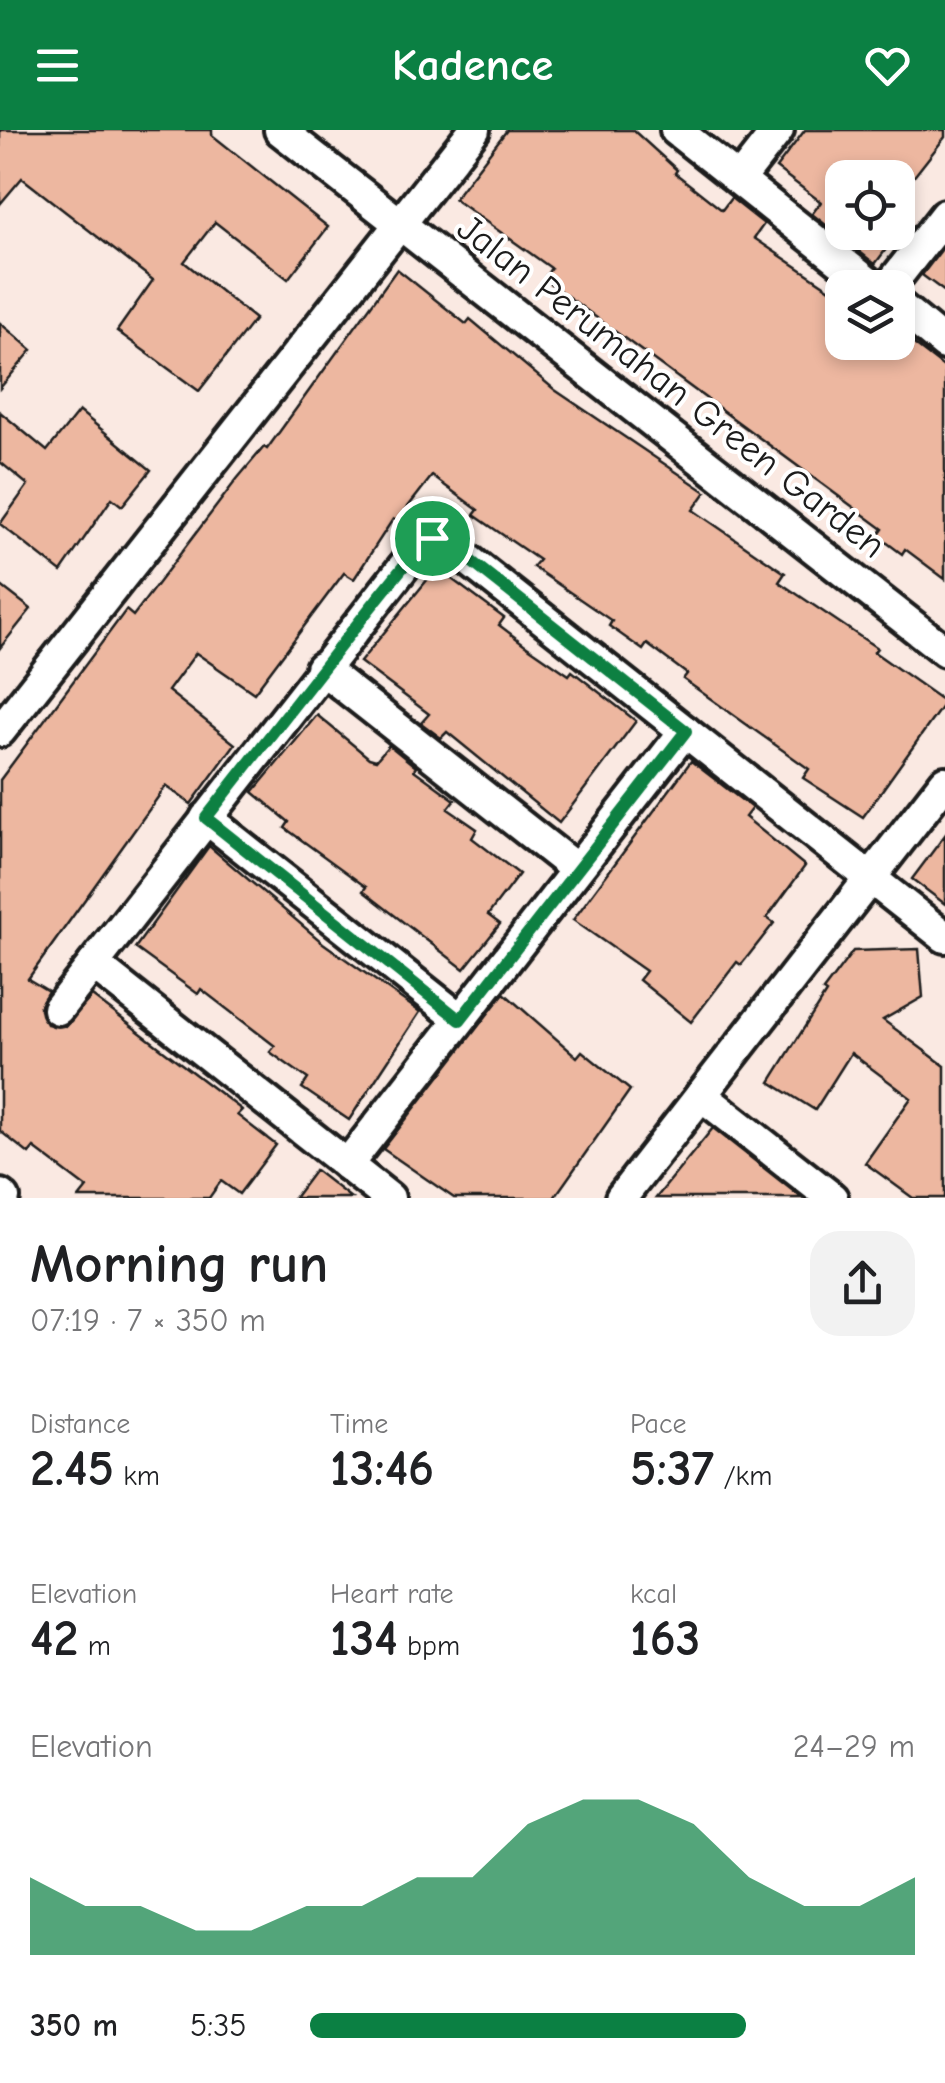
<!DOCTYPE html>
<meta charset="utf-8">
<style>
body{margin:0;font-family:"Comic Neue",sans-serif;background:#f2f2f2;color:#202124;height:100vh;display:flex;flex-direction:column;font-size:38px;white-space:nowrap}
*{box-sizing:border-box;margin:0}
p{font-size:32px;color:#757577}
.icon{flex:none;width:55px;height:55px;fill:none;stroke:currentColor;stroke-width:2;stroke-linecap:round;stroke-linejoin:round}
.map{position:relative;height:1068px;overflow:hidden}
.drawer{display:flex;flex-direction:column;background:#fff;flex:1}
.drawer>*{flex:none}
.controls{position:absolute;left:825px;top:30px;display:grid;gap:20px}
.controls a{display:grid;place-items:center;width:90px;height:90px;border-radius:20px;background:#fff;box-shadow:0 5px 15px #0003;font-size:50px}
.pin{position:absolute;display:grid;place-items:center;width:85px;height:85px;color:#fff;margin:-42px;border:5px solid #fff;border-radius:50%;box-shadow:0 2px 10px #0007}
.round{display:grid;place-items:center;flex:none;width:105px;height:105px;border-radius:30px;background:#f2f2f2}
.head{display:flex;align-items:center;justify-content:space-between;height:170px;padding:0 30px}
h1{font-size:55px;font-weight:600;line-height:75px}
.stats{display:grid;grid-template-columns:repeat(3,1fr);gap:15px;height:170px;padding:10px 30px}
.stats div{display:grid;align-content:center}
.stats b{font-size:50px;font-weight:600}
.stats small{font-size:28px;font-weight:400}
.stats p{font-size:28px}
.chart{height:280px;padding:20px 30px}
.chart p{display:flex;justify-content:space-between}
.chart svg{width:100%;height:180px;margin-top:10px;fill:#0b8043;opacity:.7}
ul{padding:0 30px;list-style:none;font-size:32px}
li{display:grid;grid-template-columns:160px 120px 1fr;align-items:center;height:75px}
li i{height:25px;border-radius:12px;background:#0b8043}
header{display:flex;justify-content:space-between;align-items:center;height:130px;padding:0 30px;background:#0b8043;color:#fff;font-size:45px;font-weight:600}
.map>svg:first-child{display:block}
.building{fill:#edb7a0;stroke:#1c1c1c;stroke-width:2.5}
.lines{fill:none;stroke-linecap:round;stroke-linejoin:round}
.minor-casing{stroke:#1c1c1c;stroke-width:38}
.minor{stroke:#fff;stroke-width:30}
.route-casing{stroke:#fff;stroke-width:20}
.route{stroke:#0b8043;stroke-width:12}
.labels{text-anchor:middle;stroke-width:8;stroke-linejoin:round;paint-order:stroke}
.street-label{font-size:38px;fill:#1c1c1c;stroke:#fff}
</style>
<header><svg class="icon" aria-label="menu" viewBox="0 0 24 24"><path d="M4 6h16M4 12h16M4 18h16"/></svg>Kadence<svg class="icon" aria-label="heart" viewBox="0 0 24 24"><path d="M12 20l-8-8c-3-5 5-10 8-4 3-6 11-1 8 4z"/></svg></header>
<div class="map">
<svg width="945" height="1068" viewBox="0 0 945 1068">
<rect width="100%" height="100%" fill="#fae9e2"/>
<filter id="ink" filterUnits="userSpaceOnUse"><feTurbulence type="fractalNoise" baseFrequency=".01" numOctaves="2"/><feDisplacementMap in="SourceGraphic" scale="20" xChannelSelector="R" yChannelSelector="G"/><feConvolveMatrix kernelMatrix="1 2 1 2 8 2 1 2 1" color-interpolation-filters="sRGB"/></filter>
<g filter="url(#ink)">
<g class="building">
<path d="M0 0H212V5L328 97 288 149 215 92 184 132 255 189 199 261 117 201 153 150 22 48 0 74Z"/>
<path d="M507 0H633L677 40 675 43 722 80 731 68 764 94 754 108 842 167V212L903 213 906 208 945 238V449L905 419 902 424 878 406 883 399 544 149 551 138 454 69Z"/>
<path d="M805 0H945V7L898 67V48H842V102H899L875 134 812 84 821 72 776 38Z"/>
<path d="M945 115V162L922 145Z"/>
<path d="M397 139 466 194 470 189 555 260 706 362 693 380 785 443 779 452 877 518 874 522 945 572 863 687 803 648 809 639 683 549 687 544 647 514 643 520 609 496 612 491 533 437 539 430 474 385 478 380 432 346 397 391 393 389 354 449 344 443 254 563 196 523 168 561 235 614 191 674 166 656 28 849 48 861 39 877 47 894 66 896 92 866 242 980 237 985 276 1015 239 1064 221 1051 209 1068H79L87 1058 34 1018 29 1024 0 1001V650L126 480 133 486 237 349 264 317 267 319Z"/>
<path d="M0 193 32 220 0 258Z"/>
<path d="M79 281 151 340 122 376 112 368 61 442 0 394 28 355 0 332V282L47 321Z"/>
<path d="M437 438 504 488 499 495 524 514 569 545 572 541 636 591 559 693 447 602 441 608 421 593 429 584 360 532Z"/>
<path d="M0 455 31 479 0 518Z"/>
<path d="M317 585 369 628 376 630 389 615 416 637 414 640 455 670 448 679 477 699 472 708 519 744 488 785 500 794 464 839 363 761 366 757 285 698 289 692 253 662Z"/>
<path d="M691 631 752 678 745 687 805 736 767 788 774 793 741 835 737 832 691 892 639 850 646 841 573 790Z"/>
<path d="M945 705V774L912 749Z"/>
<path d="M209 716 323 813 420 882 349 990 302 958 308 949 270 922 275 916 201 859 198 864 135 818Z"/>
<path d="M919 819 923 867 883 890 945 936V1068H913L865 1033 911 968 851 923 815 980 770 952 826 863 823 861 853 821Z"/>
<path d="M504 863 577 927 582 921 630 960 554 1068H454L383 1019Z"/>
<path d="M713 998 802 1068H656Z"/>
<path d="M315 1040 351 1068H294Z"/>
</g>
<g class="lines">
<g class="minor-casing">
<g id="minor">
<path d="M280 0 945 521"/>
<path d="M676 0 875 158"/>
<path d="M739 50 778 0"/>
<path d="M888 158 945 85"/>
<path d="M898 175 945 214"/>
<path d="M321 538 576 739"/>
<path d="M0 601 474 0"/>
<path d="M206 688 460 889"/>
<path d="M93 834 389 1068"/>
<path d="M58 879 419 417 432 408 447 413 945 807"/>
<path d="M701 965 832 1068"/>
<path d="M347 1035 685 601"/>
<path d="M0 1065 4 1068"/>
<path d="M621 1068 945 652"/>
</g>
</g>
<use href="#minor" class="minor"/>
</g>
</g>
<g class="lines" filter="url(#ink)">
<g class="route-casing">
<path id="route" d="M432 408 448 413 686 601 460 890 206 688 370 478 419 417Z"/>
</g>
<use href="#route" class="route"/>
</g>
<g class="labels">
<g class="street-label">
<text transform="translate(672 256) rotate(38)" y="13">Jalan Perumahan Green Garden</text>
</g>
</g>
</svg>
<div class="controls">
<a><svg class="icon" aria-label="locate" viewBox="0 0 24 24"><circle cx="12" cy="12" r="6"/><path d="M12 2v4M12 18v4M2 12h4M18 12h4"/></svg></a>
<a><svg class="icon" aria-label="layers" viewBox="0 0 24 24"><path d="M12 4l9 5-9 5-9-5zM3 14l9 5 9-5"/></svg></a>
</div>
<div class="pin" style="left:432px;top:408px;background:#1e9e55"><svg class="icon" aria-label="arrive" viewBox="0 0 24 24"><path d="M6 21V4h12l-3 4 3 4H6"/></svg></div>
</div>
<section class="drawer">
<div class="head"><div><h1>Morning run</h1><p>07:19 · 7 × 350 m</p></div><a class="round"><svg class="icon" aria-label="share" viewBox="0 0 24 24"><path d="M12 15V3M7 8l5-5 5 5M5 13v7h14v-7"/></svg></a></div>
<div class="stats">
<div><p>Distance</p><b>2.45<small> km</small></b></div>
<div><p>Time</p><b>13:46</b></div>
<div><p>Pace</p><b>5:37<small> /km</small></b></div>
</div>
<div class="stats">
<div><p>Elevation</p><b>42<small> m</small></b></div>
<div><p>Heart rate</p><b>134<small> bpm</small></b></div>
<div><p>kcal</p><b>163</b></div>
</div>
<div class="chart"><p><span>Elevation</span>24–29 m</p>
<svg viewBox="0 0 160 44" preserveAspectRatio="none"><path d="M0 44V25L10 32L20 32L30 38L40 38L50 32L60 32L70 25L80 25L90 12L100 6L110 6L120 12L130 25L140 32L150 32L160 25V44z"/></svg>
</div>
<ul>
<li><b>350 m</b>5:35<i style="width:72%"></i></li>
</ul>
</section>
